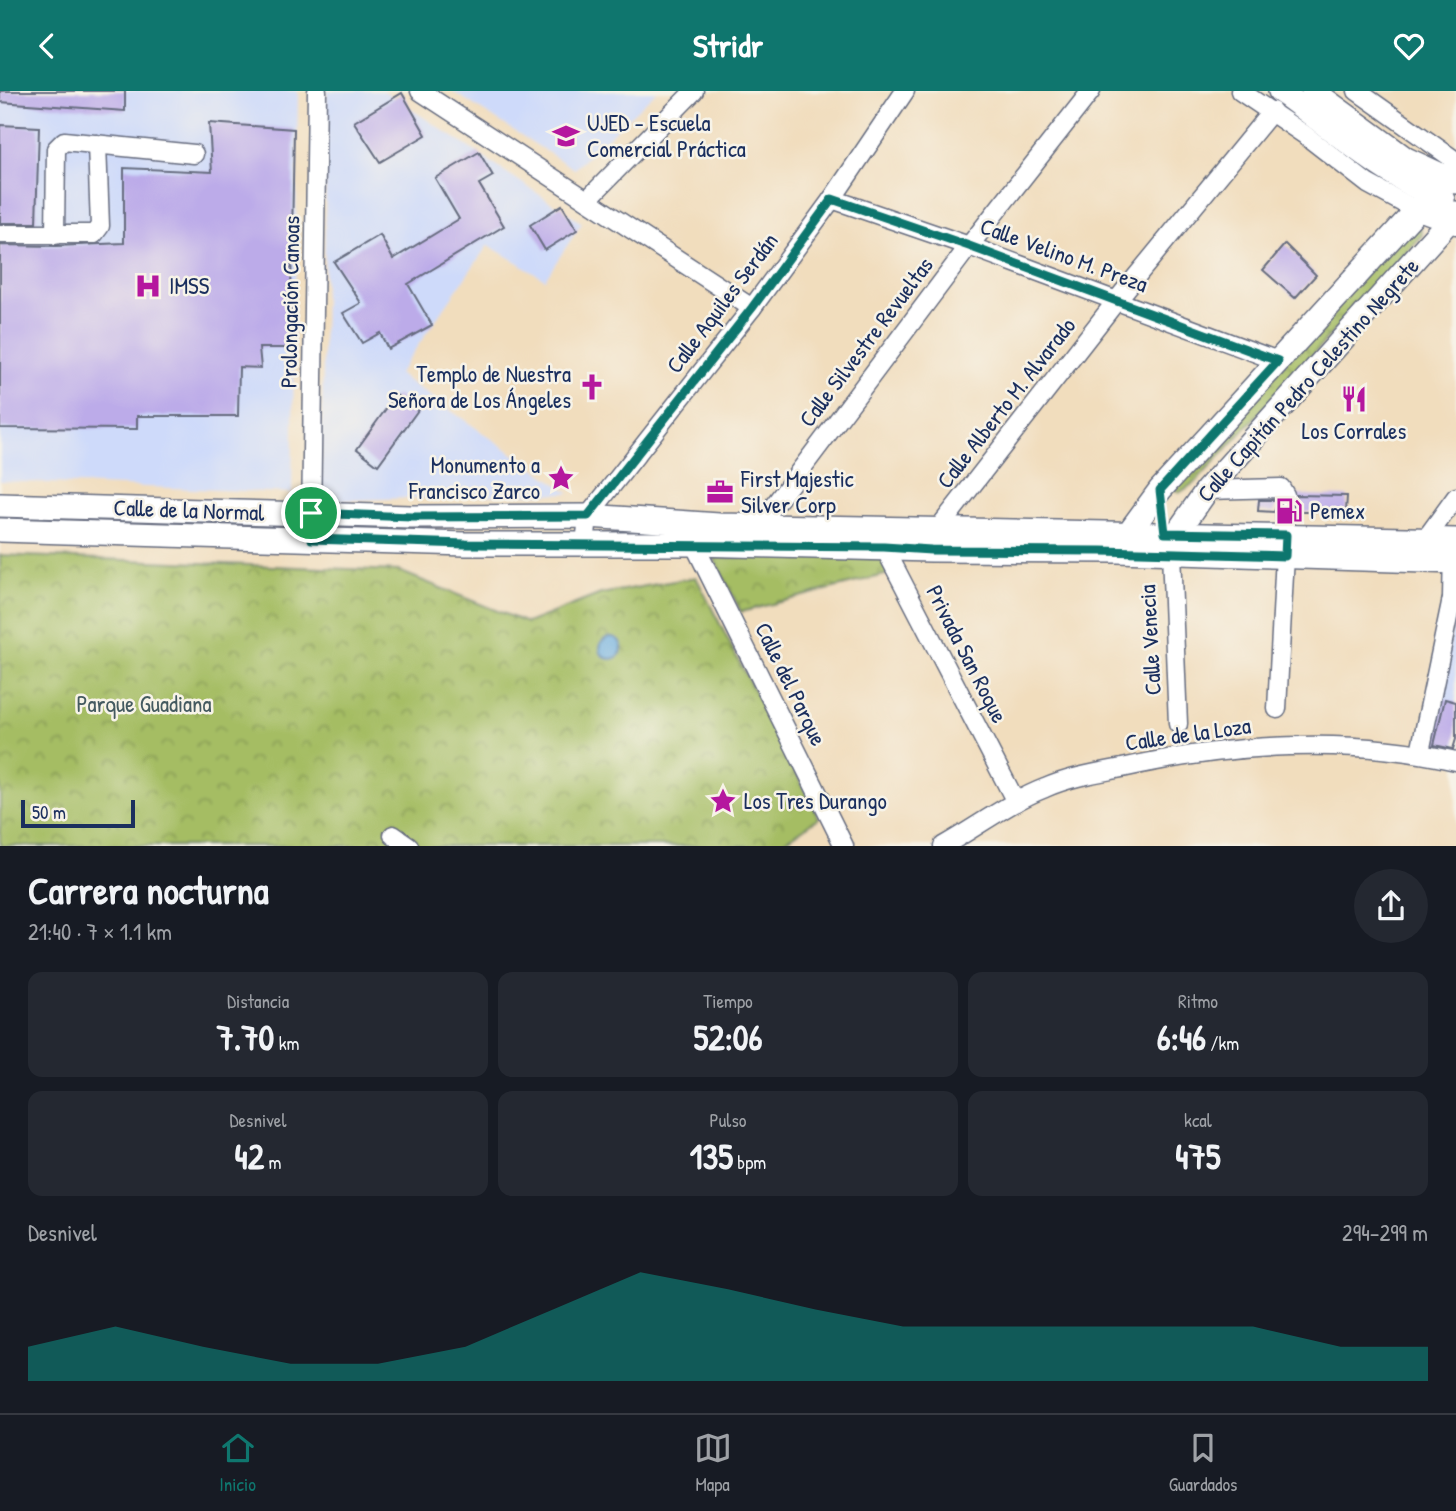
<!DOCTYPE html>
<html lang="es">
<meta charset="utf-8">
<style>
body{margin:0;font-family:"Patrick Hand",sans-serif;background:#242831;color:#f1f3f6;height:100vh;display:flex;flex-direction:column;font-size:26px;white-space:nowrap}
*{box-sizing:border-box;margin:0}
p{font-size:23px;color:#9ea1a6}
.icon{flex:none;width:38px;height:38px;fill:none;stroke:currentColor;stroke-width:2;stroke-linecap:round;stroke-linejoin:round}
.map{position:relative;height:755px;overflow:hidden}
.sheet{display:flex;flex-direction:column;background:#171b24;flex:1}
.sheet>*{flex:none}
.scale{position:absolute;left:21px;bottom:18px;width:114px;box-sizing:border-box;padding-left:7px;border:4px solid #1b2f5e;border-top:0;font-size:19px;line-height:24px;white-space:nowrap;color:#1b2f5e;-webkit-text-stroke:5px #f7f3e8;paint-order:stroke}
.pin{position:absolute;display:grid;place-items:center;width:60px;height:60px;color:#fff;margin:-30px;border:4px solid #fff;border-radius:50%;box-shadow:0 2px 7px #0007}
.round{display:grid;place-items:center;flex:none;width:74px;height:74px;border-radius:37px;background:#242831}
.head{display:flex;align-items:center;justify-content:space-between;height:119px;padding:0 28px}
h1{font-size:38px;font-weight:700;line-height:52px}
.figures{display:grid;grid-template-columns:repeat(3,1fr);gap:10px;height:119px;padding:7px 28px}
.figures div{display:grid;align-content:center;border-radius:14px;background:#242831;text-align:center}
.figures b{font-size:35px;font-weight:700}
.figures small{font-size:19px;font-weight:400}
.figures p{font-size:19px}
.chart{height:196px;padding:14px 28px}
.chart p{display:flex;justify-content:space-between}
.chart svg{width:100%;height:126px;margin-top:7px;fill:#0f766e;opacity:.7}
header{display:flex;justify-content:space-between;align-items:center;height:91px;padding:0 28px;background:#0f766e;color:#fff;font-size:32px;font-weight:700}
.tab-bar{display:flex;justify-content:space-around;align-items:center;height:98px;border-top:2px solid #363941;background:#171b24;font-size:19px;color:#9ea1a6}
.tab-bar a{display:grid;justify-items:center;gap:4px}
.tab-bar .current{color:#0f766e}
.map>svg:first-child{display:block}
.built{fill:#cedafa}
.park{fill:url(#park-crowns);stroke:#607660;stroke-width:2}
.water{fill:#6baddf;stroke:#436e9e;stroke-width:2}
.building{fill:#bcabe9}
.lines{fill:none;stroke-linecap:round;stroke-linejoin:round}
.minor-casing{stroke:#666c7f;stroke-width:21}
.major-casing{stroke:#666c7f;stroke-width:26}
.minor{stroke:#fff;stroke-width:18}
.major{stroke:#fff;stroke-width:23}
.route-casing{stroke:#fff;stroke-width:14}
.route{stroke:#0f766e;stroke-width:9}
.labels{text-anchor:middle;stroke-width:5;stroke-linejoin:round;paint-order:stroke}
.poi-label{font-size:23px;fill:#1b2f5e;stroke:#f7f3e8;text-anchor:start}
.street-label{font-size:23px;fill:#1b2f5e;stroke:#f7f3e8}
.park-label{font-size:23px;fill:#445a60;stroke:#f7f3e8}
</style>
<header><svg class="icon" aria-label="back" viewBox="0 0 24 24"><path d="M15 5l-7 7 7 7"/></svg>Stridr<svg class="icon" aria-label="heart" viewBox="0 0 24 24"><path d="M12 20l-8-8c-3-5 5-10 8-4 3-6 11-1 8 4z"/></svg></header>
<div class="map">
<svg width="1456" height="755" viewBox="0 0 1456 755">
<defs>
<pattern id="park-crowns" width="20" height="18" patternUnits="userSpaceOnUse" patternTransform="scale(1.75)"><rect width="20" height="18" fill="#a5bd63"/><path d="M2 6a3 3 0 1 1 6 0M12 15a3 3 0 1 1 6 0" fill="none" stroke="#869a55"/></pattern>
</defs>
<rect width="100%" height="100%" fill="#f7f3e8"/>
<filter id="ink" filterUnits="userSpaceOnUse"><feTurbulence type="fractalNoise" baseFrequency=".0143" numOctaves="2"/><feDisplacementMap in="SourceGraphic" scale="14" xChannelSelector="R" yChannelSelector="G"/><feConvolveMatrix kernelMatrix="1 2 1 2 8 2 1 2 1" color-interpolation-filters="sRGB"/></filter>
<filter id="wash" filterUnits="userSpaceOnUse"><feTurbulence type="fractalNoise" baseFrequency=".00686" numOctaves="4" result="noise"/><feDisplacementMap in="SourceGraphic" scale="28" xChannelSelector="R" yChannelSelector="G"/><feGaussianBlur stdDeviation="1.57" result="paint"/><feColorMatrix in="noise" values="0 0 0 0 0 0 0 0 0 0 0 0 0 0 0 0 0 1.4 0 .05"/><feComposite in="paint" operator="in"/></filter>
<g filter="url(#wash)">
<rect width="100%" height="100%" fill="#f1ddbd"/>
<g class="built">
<path d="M0 0H298L292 402 0 390Z"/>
<path d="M327 0H384L582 132 545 188 488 154 398 283 570 402 321 410Z"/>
<path d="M452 0H657L574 78Z"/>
<path d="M1456 518V660L1429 652Z"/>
</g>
<g class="park">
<path d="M1408 133 1420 136 1422 144 1197 390 1179 402 1173 398Z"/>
<path d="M878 462 888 483 741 521 714 467Z"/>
<path d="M0 464 399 480 527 532 601 503 696 486 819 727 777 755H0Z"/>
</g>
<circle class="water" cx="611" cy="557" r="11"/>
<g id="blocks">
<g class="building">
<path d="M0 0H125V20L0 11Z"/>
<path d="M402 2 426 44 380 71 354 31Z"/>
<path d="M209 32 294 38 290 257H259L261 277 239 276 238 325H137V338L0 337V154L56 155 124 152V77L212 81Z"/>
<path d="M0 34 39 36 36 132H0Z"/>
<path d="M479 61 493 85 479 93 504 135 408 193 432 234 388 258 380 242 362 252 343 222 361 212 334 171 380 144 393 168 459 128 435 87Z"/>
<path d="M562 114 577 139 545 159 530 134Z"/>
<path d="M1285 153 1316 184 1295 207 1263 179Z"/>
<path d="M396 304 418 319 378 374 357 358Z"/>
<path d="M1296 404 1347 405 1346 421H1296L1292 413Z"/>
<path d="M1259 409H1275L1278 412 1274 421 1258 420Z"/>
<path d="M1445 608 1456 611V648L1453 658 1434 654Z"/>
</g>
</g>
</g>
<g filter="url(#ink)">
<use href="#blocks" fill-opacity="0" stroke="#666c7f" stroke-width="2"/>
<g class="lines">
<g class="minor-casing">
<g id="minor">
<path d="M420 0 752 217"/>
<path d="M1240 0 1305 44 1368 93 1416 119 1456 134"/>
<path d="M1357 0 1456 70"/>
<path d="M832 108 969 155 1278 270"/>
<path d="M587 109 694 0"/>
<path d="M0 143H94L100 135 97 53"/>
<path d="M55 144 56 58 64 50 194 63"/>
<path d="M1207 399 1281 397 1285 404"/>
<path d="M760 433 969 155 1091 0"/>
<path d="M311 434 317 0"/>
<path d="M938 438 1117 209 1272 20"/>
<path d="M881 450 1016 711"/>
<path d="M694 453 844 755"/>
<path d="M585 454 588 425 752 217 832 108 905 0"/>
<path d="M1419 457 1456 406"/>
<path d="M1171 462 1178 633"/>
<path d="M1277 618 1286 445 1285 421"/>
<path d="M1420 661 1452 507 1453 458"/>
<path d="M393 744 409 755"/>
<path d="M943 755C977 736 1009 711 1045 697 1070 686 1096 682 1122 677 1230 653 1348 645 1456 670"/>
</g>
</g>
<g class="major-casing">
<g id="major">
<path d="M1280 0C1334 38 1382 84 1443 109"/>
<path d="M1313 0 1406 68 1456 91"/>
<path d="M0 414 411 426 588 425 719 434 1456 449"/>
<path d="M0 439 466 453H694L931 459 1117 460 1456 471"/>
<path d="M1121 452 1160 399 1456 76"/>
<path d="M1174 453 1177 442 1207 399 1456 122"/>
</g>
</g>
<use href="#minor" class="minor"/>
<use href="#major" class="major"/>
</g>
</g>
<g class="lines" filter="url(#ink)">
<g class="route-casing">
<path id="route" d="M832 108 969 155 1278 270 1160 399 1165 442 1286 444 1285 465 1102 460 931 459 884 456 466 453 312 448 311 422 411 426 588 425 752 217Z"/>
</g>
<use href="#route" class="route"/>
</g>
<defs>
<g id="university-bare" transform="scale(2.1)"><path d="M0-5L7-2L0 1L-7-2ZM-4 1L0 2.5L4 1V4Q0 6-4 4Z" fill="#b5179e" stroke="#f7f3e8" stroke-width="2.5" paint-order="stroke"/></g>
<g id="hospital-bare" transform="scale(2.1)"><path d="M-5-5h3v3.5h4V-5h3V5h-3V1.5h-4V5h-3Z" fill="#b5179e" stroke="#f7f3e8" stroke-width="2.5" paint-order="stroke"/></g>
<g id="church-bare" transform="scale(2.1)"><path d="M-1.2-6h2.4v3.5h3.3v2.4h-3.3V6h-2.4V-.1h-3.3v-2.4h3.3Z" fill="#b5179e" stroke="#f7f3e8" stroke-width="2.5" paint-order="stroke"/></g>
<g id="restaurant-bare" transform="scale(2.1)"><path d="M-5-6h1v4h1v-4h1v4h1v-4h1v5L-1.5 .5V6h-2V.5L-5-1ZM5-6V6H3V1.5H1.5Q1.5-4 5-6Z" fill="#b5179e" stroke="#f7f3e8" stroke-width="2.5" paint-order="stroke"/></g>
<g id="sight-bare" transform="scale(2.1)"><path d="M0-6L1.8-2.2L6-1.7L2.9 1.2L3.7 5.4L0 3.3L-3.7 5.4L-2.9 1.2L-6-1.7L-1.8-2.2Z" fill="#b5179e" stroke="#f7f3e8" stroke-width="2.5" paint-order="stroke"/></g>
<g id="office-bare" transform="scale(2.1)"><path d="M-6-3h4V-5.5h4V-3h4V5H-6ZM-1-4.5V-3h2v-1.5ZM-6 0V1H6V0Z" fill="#b5179e" stroke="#f7f3e8" stroke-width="2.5" paint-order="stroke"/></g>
<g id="fuel-bare" transform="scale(2.1)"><path d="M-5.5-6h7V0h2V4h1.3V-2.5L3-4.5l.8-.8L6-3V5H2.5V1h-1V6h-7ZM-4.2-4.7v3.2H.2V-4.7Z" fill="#b5179e" stroke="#f7f3e8" stroke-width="2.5" paint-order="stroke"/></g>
</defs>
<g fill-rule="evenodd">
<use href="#university-bare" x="566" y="45"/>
<use href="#hospital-bare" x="148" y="195"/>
<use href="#church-bare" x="592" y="296"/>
<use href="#restaurant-bare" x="1354" y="308"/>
<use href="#sight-bare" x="561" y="387"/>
<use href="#office-bare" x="720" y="401"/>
<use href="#fuel-bare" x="1289" y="420"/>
<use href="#sight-bare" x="723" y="710"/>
</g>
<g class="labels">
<g class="poi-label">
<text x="587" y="40">UJED - Escuela<tspan x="587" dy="26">Comercial Práctica</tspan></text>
<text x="169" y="203">IMSS</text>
<text x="571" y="291" text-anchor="end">Templo de Nuestra<tspan x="571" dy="26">Señora de Los Ángeles</tspan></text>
<text x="1354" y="348" text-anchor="middle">Los Corrales</text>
<text x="540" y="382" text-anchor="end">Monumento a<tspan x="540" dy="26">Francisco Zarco</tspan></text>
<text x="741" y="396">First Majestic<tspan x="741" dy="26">Silver Corp</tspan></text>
<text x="1310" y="428">Pemex</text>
<text x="744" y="718">Los Tres Durango</text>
</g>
<g class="street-label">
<text transform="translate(1064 164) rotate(20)" y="8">Calle Velino M. Preza</text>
<text transform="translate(290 211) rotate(-89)" y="8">Prolongación Canoas</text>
<text transform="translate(722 212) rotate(-53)" y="8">Calle Aquiles Serdán</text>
<text transform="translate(866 251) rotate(-53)" y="8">Calle Silvestre Revueltas</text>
<text transform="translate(1308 289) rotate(-48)" y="8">Calle Capitán Pedro Celestino Negrete</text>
<text transform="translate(1006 312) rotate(-52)" y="8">Calle Alberto M. Alvarado</text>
<text transform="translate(189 419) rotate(2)" y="8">Calle de la Normal</text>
<text transform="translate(1150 549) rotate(-93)" y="8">Calle Venecia</text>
<text transform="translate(967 563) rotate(63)" y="8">Privada San Roque</text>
<text transform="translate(791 593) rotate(64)" y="8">Calle del Parque</text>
<text transform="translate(1188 643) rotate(-8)" y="8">Calle de la Loza</text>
</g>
<g class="park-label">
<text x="144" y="621">Parque Guadiana</text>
</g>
</g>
</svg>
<div class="scale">50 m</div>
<div class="pin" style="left:311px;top:422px;background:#1e9e55"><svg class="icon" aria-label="arrive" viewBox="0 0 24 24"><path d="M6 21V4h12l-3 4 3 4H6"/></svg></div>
</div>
<section class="sheet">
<div class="head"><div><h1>Carrera nocturna</h1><p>21:40 · 7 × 1.1 km</p></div><a class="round"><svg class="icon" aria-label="share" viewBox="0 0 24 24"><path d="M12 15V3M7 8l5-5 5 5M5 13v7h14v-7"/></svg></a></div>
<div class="figures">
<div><p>Distancia</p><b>7.70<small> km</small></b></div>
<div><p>Tiempo</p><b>52:06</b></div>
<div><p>Ritmo</p><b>6:46<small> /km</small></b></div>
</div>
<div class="figures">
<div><p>Desnivel</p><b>42<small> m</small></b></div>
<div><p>Pulso</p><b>135<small> bpm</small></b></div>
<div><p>kcal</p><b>475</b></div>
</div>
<div class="chart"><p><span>Desnivel</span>294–299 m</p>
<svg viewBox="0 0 160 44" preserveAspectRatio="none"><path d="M0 44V32L10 25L20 32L30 38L40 38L50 32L60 19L70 6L80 12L90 19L100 25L110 25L120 25L130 25L140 25L150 32L160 32V44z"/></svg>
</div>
</section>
<nav class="tab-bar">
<a class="current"><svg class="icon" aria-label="home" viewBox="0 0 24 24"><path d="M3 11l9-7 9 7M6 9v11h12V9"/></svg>Inicio</a>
<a><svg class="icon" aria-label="map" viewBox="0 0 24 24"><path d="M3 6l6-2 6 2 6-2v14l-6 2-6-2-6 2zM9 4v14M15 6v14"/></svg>Mapa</a>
<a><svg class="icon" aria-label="saved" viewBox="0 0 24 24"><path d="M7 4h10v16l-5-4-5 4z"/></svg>Guardados</a>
</nav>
